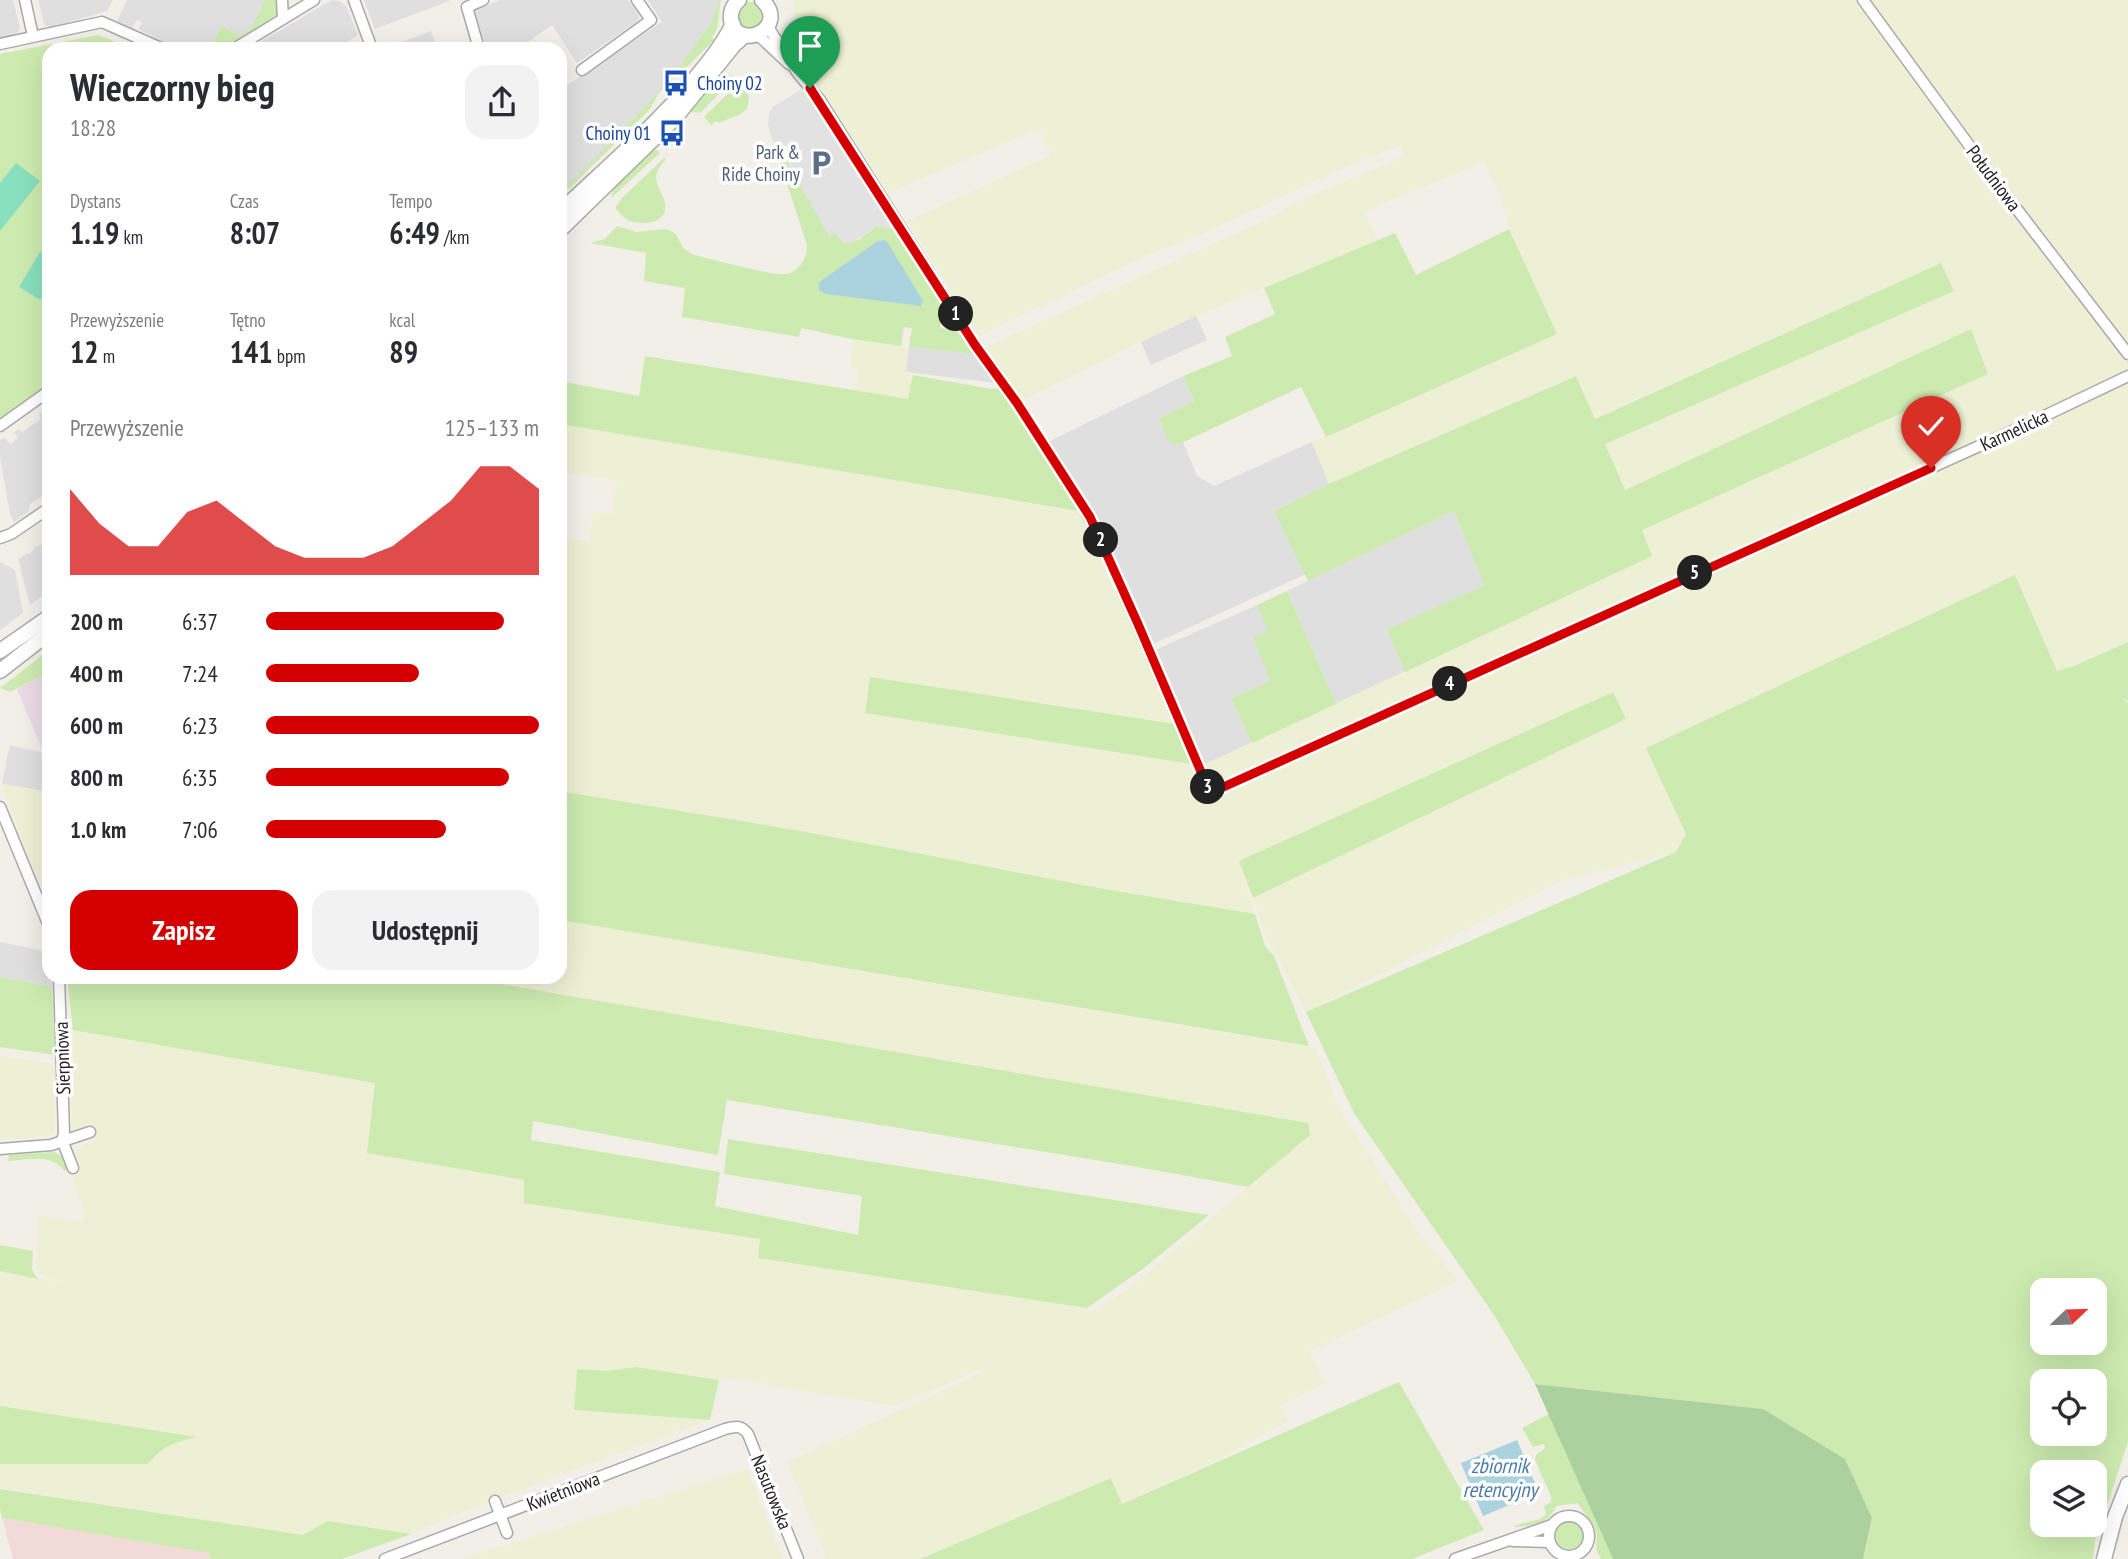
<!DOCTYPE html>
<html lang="pl">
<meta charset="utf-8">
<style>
body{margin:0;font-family:"PT Sans Narrow",sans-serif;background:#f2f2f3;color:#2b2b33;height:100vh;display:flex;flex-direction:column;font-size:26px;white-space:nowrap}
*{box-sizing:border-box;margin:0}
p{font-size:23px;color:#7c7c81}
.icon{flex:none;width:38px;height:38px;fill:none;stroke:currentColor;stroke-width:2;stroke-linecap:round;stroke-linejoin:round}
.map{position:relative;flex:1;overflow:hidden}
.side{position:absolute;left:42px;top:42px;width:525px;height:942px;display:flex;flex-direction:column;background:#fff;border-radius:21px;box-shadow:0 7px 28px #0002}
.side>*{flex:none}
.needle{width:46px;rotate:67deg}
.buttons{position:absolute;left:2030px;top:1278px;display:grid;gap:14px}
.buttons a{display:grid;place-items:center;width:77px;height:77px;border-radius:14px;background:#fff;box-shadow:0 7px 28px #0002;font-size:35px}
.pin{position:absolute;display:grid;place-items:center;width:60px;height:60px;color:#fff;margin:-72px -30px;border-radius:50% 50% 50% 0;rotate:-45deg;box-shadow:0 0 7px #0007}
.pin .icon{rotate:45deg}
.km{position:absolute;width:35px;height:35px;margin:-18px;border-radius:50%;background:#222;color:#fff;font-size:19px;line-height:35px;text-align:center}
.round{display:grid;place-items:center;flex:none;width:74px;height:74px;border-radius:21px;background:#f2f2f3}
.summary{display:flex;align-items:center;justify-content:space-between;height:119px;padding:0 28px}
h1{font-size:38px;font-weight:600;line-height:52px}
.stats{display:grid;grid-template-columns:repeat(3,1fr);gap:10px;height:119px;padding:7px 28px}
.stats div{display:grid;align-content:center}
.stats b{font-size:30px;font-weight:600}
.stats small{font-size:19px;font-weight:400}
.stats p{font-size:19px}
.chart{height:196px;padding:14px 28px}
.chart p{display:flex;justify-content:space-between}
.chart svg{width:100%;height:126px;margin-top:7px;fill:#d40000;opacity:.7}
.action{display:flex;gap:14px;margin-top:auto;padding:14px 28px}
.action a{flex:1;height:80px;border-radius:21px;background:#d40000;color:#fff;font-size:28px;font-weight:600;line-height:80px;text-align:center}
.action a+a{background:#f2f2f3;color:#2b2b33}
ul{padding:0 28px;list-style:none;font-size:23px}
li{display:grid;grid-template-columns:112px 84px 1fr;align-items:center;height:52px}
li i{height:18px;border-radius:9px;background:#d40000}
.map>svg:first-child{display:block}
.residential{fill:#e0dfdf}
.commercial{fill:#f2dad9}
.industrial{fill:#ebdbe8}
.farmland{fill:#eef0d5}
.grass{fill:#cdebb0;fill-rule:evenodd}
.forest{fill:#add19e}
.pitch{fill:#88e0be}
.parking{fill:#e2e2e2}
.water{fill:#aad3df}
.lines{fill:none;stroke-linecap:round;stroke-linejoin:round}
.minor-casing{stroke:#a9a9a9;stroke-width:13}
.tertiary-casing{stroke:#a9a9a9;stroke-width:17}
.minor{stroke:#fff;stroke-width:10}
.tertiary{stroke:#fff;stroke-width:14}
.route-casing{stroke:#fff;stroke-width:14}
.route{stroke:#d40000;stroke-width:9}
.labels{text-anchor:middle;stroke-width:7;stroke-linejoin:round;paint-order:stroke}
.transit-label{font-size:19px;fill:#164399;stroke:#fff;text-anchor:start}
.service-label{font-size:19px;fill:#4e5e75;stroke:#fff;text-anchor:end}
.street-label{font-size:19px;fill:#222;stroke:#fff}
.water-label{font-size:21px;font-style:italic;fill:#4a7aab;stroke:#fff}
</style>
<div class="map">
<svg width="2128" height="1559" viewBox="0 0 2128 1559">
<rect width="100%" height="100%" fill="#f2efe9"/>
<g class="residential">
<path d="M0 0H13L20 28 17 33 0 39Z"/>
<path d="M38 0H113L107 11 52 27 46 26 44 23Z"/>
<path d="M127 0H265L251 28 238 36 222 25 210 49H176L156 40V38L138 29 142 22 137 20 132 29 117 21Z"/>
<path d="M332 0 339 1 346 6 358 35 336 49H248Z"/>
<path d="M364 0H452L375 29Z"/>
<path d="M500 0H628L639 16 638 21 577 63 552 25 522 46 523 49H487L474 11Z"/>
<path d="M648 0H719L715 19 679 68 651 101 570 184 560 185V90L662 22Z"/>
<path d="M431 31 438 49H386V48Z"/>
<path d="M1196 316 1207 340 1151 365 1141 342Z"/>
<path d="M909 347 975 354 983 361 996 383 906 372Z"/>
<path d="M1183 376 1194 401 1159 418 1175 446 1183 442 1197 476 1214 486 1312 442 1329 484 1274 511 1306 574 1153 644 1106 534 1077 483 1048 442Z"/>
<path d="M48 408 49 459 45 462 49 468V491L29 505V511L14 522 10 514 0 456V440L5 438 10 444 18 438 14 432 19 429 22 432 41 419 39 414Z"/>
<path d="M1454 511 1485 585 1387 630 1405 672 1336 704 1287 591Z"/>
<path d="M49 540V591L30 605 18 559 27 553 29 554 39 544 40 546 44 543 46 545Z"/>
<path d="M0 562 15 570 23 613 0 630Z"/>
<path d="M1257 605 1269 631 1253 638 1271 681 1231 698 1252 743 1203 765 1155 650Z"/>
<path d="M10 745 44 753 49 767V792L2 784Z"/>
<path d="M0 942 49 952V976L51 977 52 987 0 977Z"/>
</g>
<path class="commercial" d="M2 1518 210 1553 211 1559H13Z"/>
<path class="industrial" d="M49 672V767L17 689Z"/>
<g class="farmland">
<path d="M793 0H2128V641L2074 666 2057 671 2015 575 1647 748 1686 834 1676 852 1561 881 1306 1012 1277 955 1267 941 1253 898 1625 719 1239 861 1255 914 1104 889 801 831 560 791V537L589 541 593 511 612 514 617 481 560 471V424L1085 512 1175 724 871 677 865 713 1192 764 1199 767 1652 556 1641 530 1988 374 1971 330 1624 490 1605 444 1953 291 1941 263 1594 418 1576 375 1329 484 1312 442 1557 334 1509 229 1499 192 1484 162 1364 212 1377 241 1179 323 1022 401 983 348 1272 217 1300 200 1404 156 1400 146 1337 171 1198 236 1148 255 979 336 907 221 1051 155 1038 129 889 193 826 97 796 56 799 49Z"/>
<path d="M852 339 909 347 906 371 913 373 909 399 855 391 859 369 850 367Z"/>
<path d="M2 784 49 792V905L17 828Z"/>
<path d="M560 920 1316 1048 1341 1112 1418 1232 1458 1281 1309 1352 1325 1383 1280 1406 1288 1421 1216 1461 1121 1504 1110 1478 920 1559H827L787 1462 983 1372 978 1370 896 1406 789 1389 740 1378 719 1380 636 1367 608 1371 577 1370 574 1410 710 1420 504 1496 411 1534 328 1521 303 1535 0 1488V1464H147L159 1451 170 1443 194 1437 0 1406V1271L68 1283 41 1275 36 1268 39 1215 83 1222 84 1214 71 1173 82 1168 76 1153 79 1149 97 1138 91 1124 75 1130 71 1127 73 1030 375 1083 367 1153 524 1180V1198L760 1236 759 1258 1087 1308 1091 1312 1127 1290 1310 1134 1308 1123 460 977 560 976Z"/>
<path d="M0 1055 56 1065 54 1133 48 1136 0 1140Z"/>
<path d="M747 1469 783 1559H461Z"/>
</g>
<g class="grass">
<path d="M265 0H277L279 9 277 15 224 49H210L222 25 238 36 251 28Z"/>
<path d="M719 0H721L717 29 712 37 714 40 685 69 675 76 658 94 650 109 569 189 567 187 560 191V185L568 181 570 183C613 139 659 97 694 47 706 29 715 22 719 0Z"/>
<circle cx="750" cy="16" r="14"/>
<path d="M98 35 133 49H49V385L0 419V54Z"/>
<path d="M728 75 736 77 700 113 689 111 713 83Z"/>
<path d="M744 83 749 97 747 109 739 115 718 123 716 121 711 125 704 117 737 85Z"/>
<path d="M771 110 774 111 782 153 829 235 835 233 843 242 858 240 877 226 890 229 895 226 956 321 942 319 940 328 951 330 952 326 960 328 975 354 909 347 912 328 904 327 901 346 852 339 801 328 799 337 682 317 685 288 644 281 646 253 590 243 605 239 617 226 637 232 666 229 671 231 676 234 683 248 694 255C711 259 773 276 786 274 800 271 807 259 807 245L768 125Z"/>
<path d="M656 149 660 153 611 198 614 186 650 150 653 152Z"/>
<path d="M664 158 666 159C643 183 668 190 665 210 663 225 638 225 628 220 623 217 619 212 615 208L622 198Z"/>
<path d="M1509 229 1557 334 1326 437 1301 387 1175 446 1167 439 1159 418 1194 401 1183 376 1232 356 1225 337 1275 314 1264 288 1395 233 1416 275Z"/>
<path d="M1941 263 1954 291 1605 444 1625 490 1971 329 1988 374 1642 530 1652 556 1405 672 1387 630 1484 585 1454 511 1308 581 1274 511 1329 484 1576 376 1595 419Z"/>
<path d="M645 356 908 399 913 375 991 389 1001 388 1085 512 560 424V381L639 396Z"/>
<path d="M2015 575 2057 671 2074 666 2128 642V701L2121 698 2128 703V1442L2095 1541 2093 1559H1863L1872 1518 1763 1409 1535 1384 1494 1315 1354 1113 1306 1012 1676 852 1686 834 1646 748ZM2042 1290H2095V1342H2042ZM2042 1381H2095V1433H2042ZM2042 1472H2095V1524H2042Z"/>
<path d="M1287 591 1336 704 1252 743 1231 698 1270 681 1253 638 1268 631 1257 605Z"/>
<path d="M49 650V672L10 692 0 688Z"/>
<path d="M870 677 1175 724 1192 764 865 713Z"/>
<path d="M1613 692 1626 719 1253 898 1239 861Z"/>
<path d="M560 791 801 831 1104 889 1255 914 1265 946 1274 956 1309 1046 560 920Z"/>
<path d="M0 977 52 987 55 1055 0 1047Z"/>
<path d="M67 977H460L1308 1123 1310 1135 1248 1187 1132 1166 727 1100 718 1155 533 1121 531 1140 720 1172 715 1206 858 1235 862 1196 724 1174 728 1139 1209 1215 1144 1268 1087 1308 758 1258 760 1239 524 1203V1180L367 1153 375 1083 73 1030Z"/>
<path d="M55 1152 61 1156 67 1170 64 1171C52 1153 28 1160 8 1161L9 1155Z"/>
<path d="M0 1245 33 1251 32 1270 38 1279 0 1271Z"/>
<path d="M636 1367 719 1380 710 1420 574 1410 577 1369 608 1371Z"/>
<path d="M1399 1382 1484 1530 1412 1559H920L1111 1478 1122 1504Z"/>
<path d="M0 1406 197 1437C173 1443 164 1445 148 1464H0Z"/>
<path d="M1549 1414 1613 1559H1601C1593 1546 1598 1545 1596 1532 1594 1521 1583 1513 1578 1503L1556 1506C1548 1525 1533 1526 1514 1527L1516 1525 1541 1519 1546 1514 1544 1506 1551 1502V1496L1535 1460 1536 1455 1545 1448 1544 1444 1533 1447 1522 1428Z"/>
<path d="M0 1489 303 1535 328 1521 411 1534 342 1559H211L209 1553 2 1518 0 1509Z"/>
<circle cx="1569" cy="1535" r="14"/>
</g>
<path class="forest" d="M1535 1384 1763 1409 1845 1459 1872 1518 1863 1559H1613Z"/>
<g class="pitch">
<path d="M16 163 40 181 0 231V183Z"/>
<path d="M40 252 49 258V286L40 300 19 287Z"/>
</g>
<path class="parking" d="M800 90 809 94 822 113 895 226 890 229 877 226 852 243 843 242 835 233 829 236 782 153 778 154 768 125 769 114 773 107Z"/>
<g class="water">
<path d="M884 240 888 243 923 301 921 306 826 294 819 290V283L822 280 878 241Z"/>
<path d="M1517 1440 1539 1493 1483 1516 1461 1463Z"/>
</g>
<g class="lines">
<g class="minor-casing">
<g id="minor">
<path d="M25 0 33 36"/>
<path d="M282 0 283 18"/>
<path d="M354 0 372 49"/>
<path d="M1863 0 1993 178 2128 354"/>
<path d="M768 27 797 72 820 100 975 345 1017 403 1080 501 1099 535 1210 793 2017 429 2128 376"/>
<path d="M758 35 789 64"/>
<path d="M0 44 102 22 163 49"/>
<path d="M234 49 314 0"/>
<path d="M479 49 467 7 483 0"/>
<path d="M582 70 651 20 637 0"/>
<path d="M0 426 49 391"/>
<path d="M0 538 11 534 49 508"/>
<path d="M0 807 49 926"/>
<path d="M59 976 64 1134 62 1140"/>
<path d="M62 1140 73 1168"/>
<path d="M0 1149 51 1145 90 1132"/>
<path d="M495 1501 507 1533"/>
<circle cx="1569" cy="1536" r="20"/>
<path d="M1513 1541 1549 1542"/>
<path d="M385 1559 725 1429C736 1426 741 1425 748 1434L798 1559"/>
<path d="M1455 1559 1552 1525"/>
</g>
</g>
<g class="tertiary-casing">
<g id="tertiary">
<path d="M739 0C733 5 730 11 731 20 737 53 791 28 762 0"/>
<path d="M560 212C605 169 652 129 692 82 707 64 722 46 733 24"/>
<path d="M560 230 675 118 734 45 745 35"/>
<path d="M0 651 49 617"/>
<path d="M0 671 49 633"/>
<path d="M2104 1559 2115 1517 2128 1484"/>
</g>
</g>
<use href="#minor" class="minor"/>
<use href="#tertiary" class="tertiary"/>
</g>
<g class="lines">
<g class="route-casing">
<path id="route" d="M810 88 975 345 1017 403 1090 517 1138 624 1210 793 1931 468"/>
</g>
<use href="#route" class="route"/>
</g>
<defs>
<g id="bus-bare" transform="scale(2.1)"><path d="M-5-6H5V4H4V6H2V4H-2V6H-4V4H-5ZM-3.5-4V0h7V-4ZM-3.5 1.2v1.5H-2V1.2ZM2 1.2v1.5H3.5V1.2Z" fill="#1a4fb4" stroke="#fff" stroke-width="2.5" paint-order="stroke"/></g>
<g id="parking-bare" transform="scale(2.1)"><path d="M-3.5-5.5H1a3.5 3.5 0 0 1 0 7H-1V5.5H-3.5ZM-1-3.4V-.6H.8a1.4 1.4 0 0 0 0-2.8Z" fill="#5c6f8a" stroke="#fff" stroke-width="2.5" paint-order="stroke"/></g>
</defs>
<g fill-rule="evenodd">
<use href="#bus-bare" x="676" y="83"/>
<use href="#bus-bare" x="672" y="133"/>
<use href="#parking-bare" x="821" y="163"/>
</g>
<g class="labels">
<g class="transit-label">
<text x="697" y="90">Choiny 02</text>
<text x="651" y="140" text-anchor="end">Choiny 01</text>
</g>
<g class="service-label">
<text x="800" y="159">Park &amp;<tspan x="800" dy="22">Ride Choiny</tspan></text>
</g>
<g class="street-label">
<text transform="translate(1994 178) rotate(53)" y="7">Południowa</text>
<text transform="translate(2014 430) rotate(-25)" y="7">Karmelicka</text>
<text transform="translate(62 1058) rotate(-92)" y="7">Sierpniowa</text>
<text transform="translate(563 1491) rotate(-21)" y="7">Kwietniowa</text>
<text transform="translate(772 1492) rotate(68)" y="7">Nasutowska</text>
</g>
<g class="water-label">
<text x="1500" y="1473">zbiornik<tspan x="1500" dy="24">retencyjny</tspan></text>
</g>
</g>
</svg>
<div class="buttons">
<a><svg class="needle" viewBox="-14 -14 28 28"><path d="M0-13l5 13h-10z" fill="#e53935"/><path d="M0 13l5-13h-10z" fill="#7c7c81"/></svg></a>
<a><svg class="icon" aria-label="locate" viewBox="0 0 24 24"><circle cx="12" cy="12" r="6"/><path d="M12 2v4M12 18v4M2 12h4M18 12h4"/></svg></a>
<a><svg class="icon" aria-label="layers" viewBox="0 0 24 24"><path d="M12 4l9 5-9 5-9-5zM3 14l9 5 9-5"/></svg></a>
</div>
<div class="pin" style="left:810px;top:88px;background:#1e9e55"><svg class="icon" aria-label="arrive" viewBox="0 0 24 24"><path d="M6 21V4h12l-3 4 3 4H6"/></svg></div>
<div class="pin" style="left:1931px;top:468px;background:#d93025"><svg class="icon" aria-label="check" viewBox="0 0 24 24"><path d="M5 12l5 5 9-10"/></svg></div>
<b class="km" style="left:956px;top:314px">1</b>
<b class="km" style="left:1101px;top:540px">2</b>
<b class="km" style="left:1208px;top:787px">3</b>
<b class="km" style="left:1450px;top:684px">4</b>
<b class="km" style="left:1695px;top:573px">5</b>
<section class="side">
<div class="summary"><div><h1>Wieczorny bieg</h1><p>18:28</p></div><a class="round"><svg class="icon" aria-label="share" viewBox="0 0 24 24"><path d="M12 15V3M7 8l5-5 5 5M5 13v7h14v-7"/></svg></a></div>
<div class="stats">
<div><p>Dystans</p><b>1.19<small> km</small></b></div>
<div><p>Czas</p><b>8:07</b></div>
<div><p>Tempo</p><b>6:49<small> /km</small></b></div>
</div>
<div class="stats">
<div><p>Przewyższenie</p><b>12<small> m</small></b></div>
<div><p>Tętno</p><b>141<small> bpm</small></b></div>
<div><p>kcal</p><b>89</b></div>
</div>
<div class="chart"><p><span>Przewyższenie</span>125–133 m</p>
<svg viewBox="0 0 160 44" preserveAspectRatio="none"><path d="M0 44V14L10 26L20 34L30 34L40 22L50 18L60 26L70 34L80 38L90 38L100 38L110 34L120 26L130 18L140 6L150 6L160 14V44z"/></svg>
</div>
<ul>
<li><b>200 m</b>6:37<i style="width:87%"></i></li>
<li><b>400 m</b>7:24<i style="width:56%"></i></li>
<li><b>600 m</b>6:23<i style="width:100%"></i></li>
<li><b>800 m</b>6:35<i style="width:89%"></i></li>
<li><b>1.0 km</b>7:06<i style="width:66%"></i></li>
</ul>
<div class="action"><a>Zapisz</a><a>Udostępnij</a></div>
</section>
</div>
